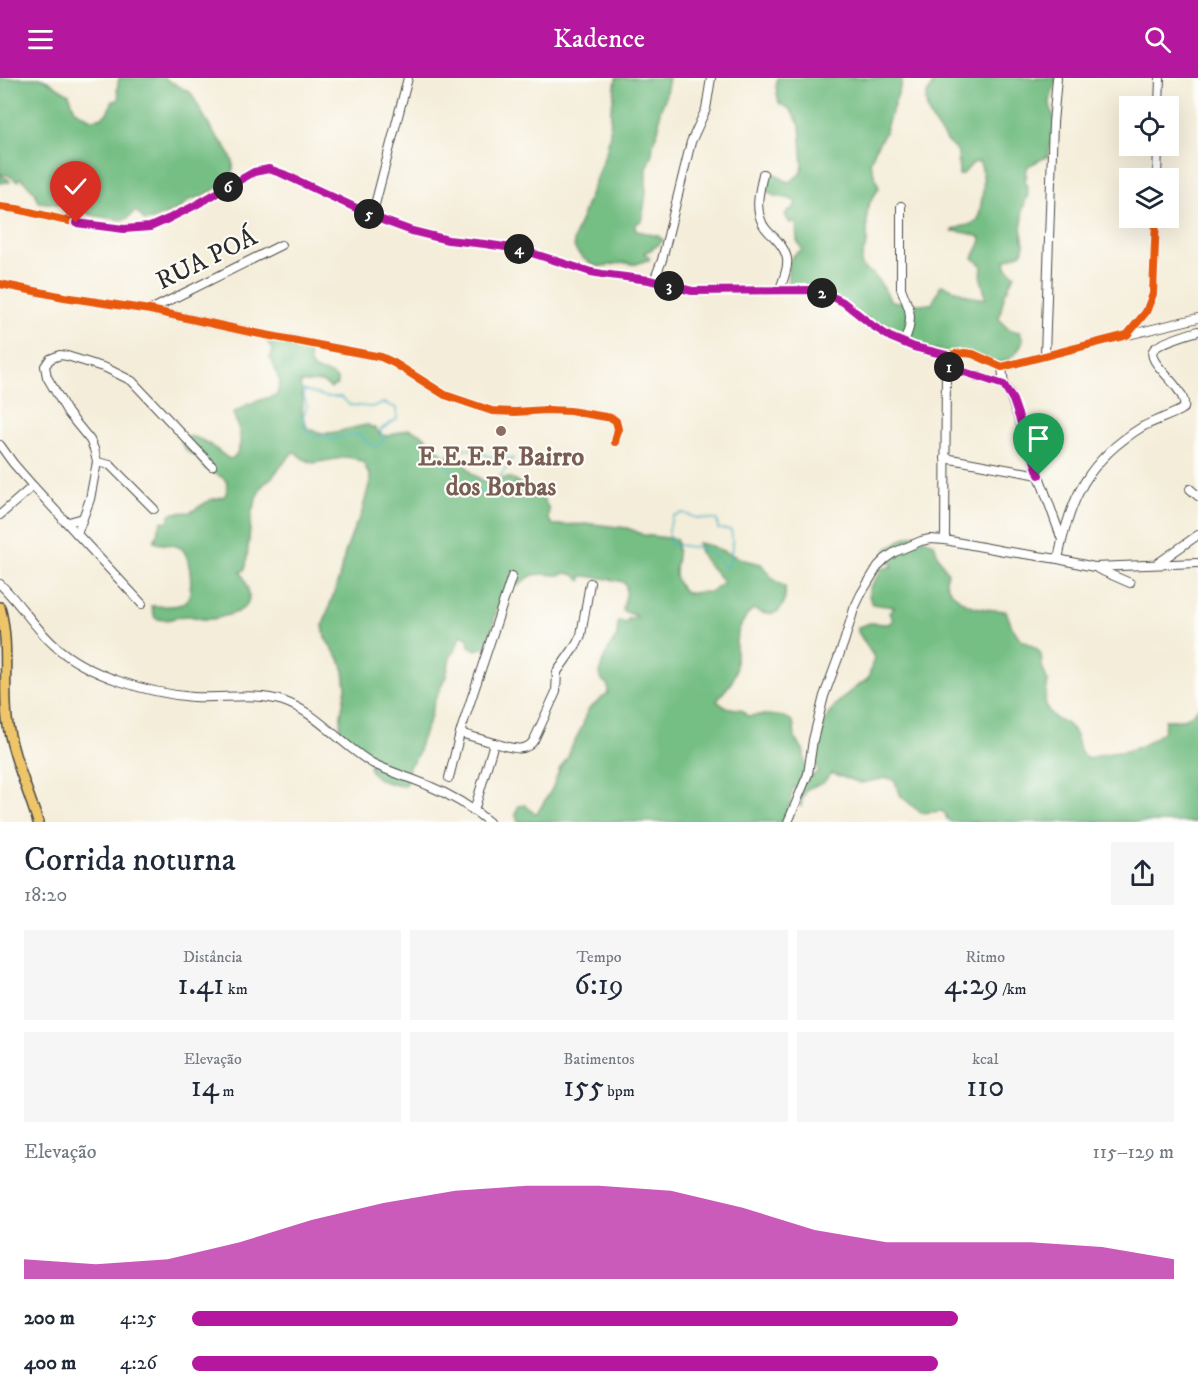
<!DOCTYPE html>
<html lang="pt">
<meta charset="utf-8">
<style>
body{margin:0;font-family:"IM FELL DW Pica",serif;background:#f6f6f7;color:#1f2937;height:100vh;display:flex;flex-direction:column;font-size:22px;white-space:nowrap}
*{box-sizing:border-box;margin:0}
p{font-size:20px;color:#747a83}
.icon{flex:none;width:33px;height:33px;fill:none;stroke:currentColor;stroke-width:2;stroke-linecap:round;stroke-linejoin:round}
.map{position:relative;height:744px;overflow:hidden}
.sheet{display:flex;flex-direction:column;background:#fff;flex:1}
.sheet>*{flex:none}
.tools{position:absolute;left:1119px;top:18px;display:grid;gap:12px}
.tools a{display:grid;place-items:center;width:60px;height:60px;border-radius:0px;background:#fff;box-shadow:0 6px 24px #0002;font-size:30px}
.pin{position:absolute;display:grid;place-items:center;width:51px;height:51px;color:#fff;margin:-62px -26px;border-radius:50% 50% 50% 0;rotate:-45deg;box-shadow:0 0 6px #0007}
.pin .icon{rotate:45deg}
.km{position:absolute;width:30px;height:30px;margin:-15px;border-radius:50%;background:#222;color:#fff;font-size:16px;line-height:30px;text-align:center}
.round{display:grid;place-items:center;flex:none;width:63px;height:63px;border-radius:0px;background:#f6f6f7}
.head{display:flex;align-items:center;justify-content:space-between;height:102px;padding:0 24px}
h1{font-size:33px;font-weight:600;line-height:45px}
.metrics{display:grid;grid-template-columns:repeat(3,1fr);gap:9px;height:102px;padding:6px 24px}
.metrics div{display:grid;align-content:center;border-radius:0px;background:#f6f6f7;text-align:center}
.metrics b{font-size:30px;font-weight:600}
.metrics small{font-size:16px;font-weight:400}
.metrics p{font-size:16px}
.chart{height:168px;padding:12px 24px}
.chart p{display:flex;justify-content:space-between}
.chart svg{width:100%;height:108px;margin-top:6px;fill:#b5179e;opacity:.7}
ul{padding:0 24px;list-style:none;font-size:20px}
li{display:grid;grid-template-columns:96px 72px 1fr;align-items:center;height:45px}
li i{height:15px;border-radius:8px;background:#b5179e}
header{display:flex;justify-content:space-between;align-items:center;height:78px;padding:0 24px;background:#b5179e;color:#fff;font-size:27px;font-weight:600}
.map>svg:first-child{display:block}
.forest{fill:#74be84;stroke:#507458;stroke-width:1.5}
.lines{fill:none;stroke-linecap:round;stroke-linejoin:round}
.stream{stroke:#48b4c5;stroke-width:1.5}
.minor-casing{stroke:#494845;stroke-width:10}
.major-casing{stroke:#494845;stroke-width:12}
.minor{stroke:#fff;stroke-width:8}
.major{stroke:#eec569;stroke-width:9}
.cycleway-casing{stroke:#fdfcf7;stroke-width:11}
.cycleway{stroke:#e8590c;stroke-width:8}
.route-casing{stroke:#fff;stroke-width:12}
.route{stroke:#b5179e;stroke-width:8}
.education-dot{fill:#8d6e63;stroke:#fdfcf7;stroke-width:2}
.labels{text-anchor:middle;stroke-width:4.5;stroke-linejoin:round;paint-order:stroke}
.street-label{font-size:26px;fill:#2b2b2b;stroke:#fdfcf7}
.education-label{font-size:26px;font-weight:bold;fill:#785e54;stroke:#fdfcf7}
</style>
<header><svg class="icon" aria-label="menu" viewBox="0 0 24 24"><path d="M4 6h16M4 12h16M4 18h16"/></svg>Kadence<svg class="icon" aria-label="search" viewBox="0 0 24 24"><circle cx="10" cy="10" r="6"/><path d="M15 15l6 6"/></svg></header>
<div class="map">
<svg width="1198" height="744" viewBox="0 0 1198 744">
<rect width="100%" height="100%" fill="#fdfcf7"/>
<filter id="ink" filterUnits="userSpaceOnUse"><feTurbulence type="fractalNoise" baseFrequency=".0167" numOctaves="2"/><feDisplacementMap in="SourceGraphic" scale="12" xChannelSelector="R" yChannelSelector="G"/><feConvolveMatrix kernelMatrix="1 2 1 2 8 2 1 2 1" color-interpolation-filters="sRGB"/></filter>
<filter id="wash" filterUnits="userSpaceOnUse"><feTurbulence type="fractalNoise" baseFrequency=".008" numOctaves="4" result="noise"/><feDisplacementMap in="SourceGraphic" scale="24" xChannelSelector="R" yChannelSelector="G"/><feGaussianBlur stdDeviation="1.35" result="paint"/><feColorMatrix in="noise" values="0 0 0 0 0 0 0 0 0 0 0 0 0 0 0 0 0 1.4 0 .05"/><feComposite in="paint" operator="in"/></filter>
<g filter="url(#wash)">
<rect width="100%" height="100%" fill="#f4edd9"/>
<g class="forest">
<path d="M0 0H43L69 16 75 32 83 37 92 41 100 40 107 35 113 23 118 22 119 20 117 12 119 0H164L191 15 214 56 226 69 233 84V92L230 101 223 106 203 118 189 122 182 129 153 142 145 143 138 135 135 133 128 140 121 142 91 137 76 129 49 125 38 124 35 114 21 100 17 103 8 97 2 96 0 97 8 101 10 104 0 105Z"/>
<path d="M616 0H669L664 24 660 32 659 49 653 66 652 75 646 91V115L642 142 636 146 635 150 637 153 658 158 663 162C659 168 650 172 644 175L649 179V182C644 182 641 185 636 186 631 187 627 184 622 185 604 187 599 194 583 180 578 175 574 173 574 165 574 153 582 141 585 130L607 71 610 55 611 31 614 18Z"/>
<path d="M777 0H902V4L885 53V55L877 68 870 84 879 110 869 126 867 135V167L863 175 861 185 865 192 873 196 883 209 891 223 916 226H932L941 207C956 210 970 222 986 220L981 200 982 188 973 180C975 173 981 168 981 160 974 156 960 153 952 153 960 147 970 149 978 142 981 127 988 97 979 84L973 85 963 96 959 97 958 74C946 63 921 35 927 17 929 11 933 6 936 0H1057C1056 7 1051 17 1050 24 1050 31 1054 40 1057 48L1053 55 1048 78 1028 88 1025 96 1027 98 1025 100 1028 116 1022 133 1023 141 1021 149 1024 166 1022 175 1005 182 1006 189 1015 197 1008 209 1009 210 1005 214 999 240C1004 249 1009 252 1019 254L1023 261C1020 273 1013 279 1002 285L926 270 915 263 909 254 897 257 891 256 847 226 793 211 788 208C788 192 785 179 802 172L797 162 796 144 790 145 785 137 787 134 794 130 796 124C787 116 768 123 766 108 765 102 768 98 772 94 778 96 783 104 790 104L800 96 803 88 800 47 790 31 779 25 776 9Z"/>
<path d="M271 257 308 267C310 307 317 284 337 301L338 306 331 310C320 300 314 304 300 305L303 322 302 336 307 350C330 362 345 349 368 347L376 351 381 357 389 358 408 351 420 355 446 379 453 378 461 381 472 396 482 402 489 404 506 400H511L526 409 539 414 549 431 548 441 553 447 593 446 627 450 635 453 643 457 676 461C683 482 664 495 686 515L710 514 723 505C714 488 700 485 698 465L711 468 744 482 761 486C769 496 773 503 785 509 787 534 774 542 753 531 743 541 735 555 736 570 736 580 737 590 734 599 731 608 721 615 717 623L725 629 742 632 747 638C757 637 789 635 793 645 795 649 794 655 795 660 797 667 803 667 804 675 805 684 804 691 810 698L814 697 818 693V690L814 687C813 677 817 668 821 659 822 654 821 650 824 645 832 627 852 611 868 601L869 598 874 579 858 554V549L870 545 888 546 893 542 889 535 894 530V529L872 526C863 506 876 508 881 491L893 488C890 482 884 480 886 472L904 460 918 456 920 460 934 465 938 478 948 495C945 501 945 506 950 512 965 531 983 531 1006 533L1012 549 1021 562 1036 570 1041 576 1042 588 1048 604 1045 620 1046 628 1050 635 1056 641 1066 645 1072 651 1076 658 1081 675 1088 681C1101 675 1112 675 1126 673 1141 670 1152 663 1164 653L1165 642C1181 642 1187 643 1198 630V744H951L947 741 945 735 941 733 921 735 901 718 895 704 891 701 886 700 861 705 831 695 824 704 807 711 802 722 801 728 799 724 798 710 797 709H793L788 736 784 744H518C515 738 515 733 519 728L525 727 534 735 538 734 552 711 560 690 568 679 571 670 583 647 585 638 589 631 608 615V607L601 601 600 594 602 585 611 567 617 558 618 544 620 543 626 545 628 541 638 540 634 537 623 533C623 525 628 517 626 509 626 507 625 506 624 505 622 502 586 498 581 498L582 502 581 503 575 497 566 495 558 497 541 496 533 497 526 501 518 508 512 499 497 530 492 550 486 569 476 572 469 568 468 560 460 557 458 565 450 580 446 598 434 624 430 641 420 665 419 673 415 681 409 688 406 705 402 708C388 705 376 704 369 689L372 682 346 661 340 652 341 636 346 610 344 593 340 582 325 560 323 547 339 500 345 475 355 448 361 438 370 403V395H368L364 385 356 381 348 379 313 385 302 380 295 374H293L272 399 262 408 256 420 255 427 252 432 246 489 244 492 241 494C254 518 253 532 224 538 218 540 212 542 205 541 199 541 193 538 187 538 174 538 170 545 155 540L151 528C161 528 175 530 184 525 195 518 191 479 182 471 173 464 164 468 154 464L161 445 163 443 168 444 170 437 172 435 191 434 210 422 223 419 226 416 227 410V404L222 399 206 391 196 378 188 374 181 365V360C197 353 216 372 229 381L233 380C246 367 239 350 233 335L248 326 250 327 260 322 277 317 280 304C276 296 275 286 270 280L273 273 267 263Z"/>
</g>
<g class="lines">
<g class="stream">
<path d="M302 312 326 319H341L350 327 371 329 384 325 396 330 397 341 380 352 384 362 376 369 367 365 360 356 348 357 330 362 325 356 315 360 306 353 303 339 307 328Z"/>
<path d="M456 369 475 372 490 379 513 380 500 399 483 415 473 413 445 386 449 375Z"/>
<path d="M683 435 697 440 717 442 718 451 731 452C734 466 732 477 727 490L710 474 699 470 671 466 668 453 673 438Z"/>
</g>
</g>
</g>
<g filter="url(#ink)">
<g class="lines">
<g class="minor-casing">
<g id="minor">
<path d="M1159 28 1160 0"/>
<path d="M763 96C760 111 755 128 761 142 763 149 769 155 775 160 793 179 788 189 780 211"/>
<path d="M1157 100 1158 68"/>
<path d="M901 128V210L909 231 910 239 909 250 904 265"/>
<path d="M0 129 17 131 63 142 94 147 124 151 142 150 150 149 168 141 254 94 269 91 283 96 382 142 412 154 449 162 519 171 578 190 602 196 649 202 692 213 810 212 835 220 843 224 880 253 914 269 946 277 965 275 973 276 1002 289 1127 257 1146 234 1153 216 1156 140"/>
<path d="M372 138 408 0"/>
<path d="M654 203 662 182 691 64 706 31 711 0"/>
<path d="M0 206 64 219 150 232 250 254 381 279 394 285 445 317 492 333 515 334 547 332 570 333 612 340 616 343 618 351 615 364"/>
<path d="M150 232 281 167"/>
<path d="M1128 257 1198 240"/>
<path d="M1045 277 1053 45 1057 0"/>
<path d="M946 288 1004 307 1009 314 1062 462"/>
<path d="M1002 289 1004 307"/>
<path d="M0 367 13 385 33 408 77 456"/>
<path d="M945 380 1039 397"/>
<path d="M97 384 110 387 154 431"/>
<path d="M1190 411 1198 418"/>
<path d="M0 437 33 408"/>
<path d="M83 440 77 456 142 526"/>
<path d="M63 442 69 444 83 440 90 421 97 384 94 371 90 362 68 335 47 299 45 288 50 281 60 277 67 278 106 290 132 303 212 388"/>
<path d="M945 462 946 285"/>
<path d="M1058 481C1070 420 1088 382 1142 349 1155 342 1171 338 1184 330 1188 309 1143 284 1154 271 1161 264 1188 256 1198 253"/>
<path d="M1158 485 1198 457"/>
<path d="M1098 491 1130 505"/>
<path d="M0 506C20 525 34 549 54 567 87 598 149 615 193 619 222 621 255 614 283 623 318 635 341 667 372 685 389 694 409 699 427 707 449 716 471 729 489 744"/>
<path d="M460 655 512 498"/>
<path d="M449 700 460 655 494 665"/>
<path d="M474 733 494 665C507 668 525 677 534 662L556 614 557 594 576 567 581 557 590 505"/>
<path d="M788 744 808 696 813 662 824 618 844 564 854 531 861 516 878 488 885 481 895 474 921 463 930 461 945 462 1004 473 1058 481 1094 489 1198 485"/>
</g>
</g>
<g class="major-casing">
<path id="major" d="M0 529C10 566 3 603 7 641 11 674 28 712 38 744"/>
</g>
<use href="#minor" class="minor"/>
<use href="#major" class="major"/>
<g class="cycleway-casing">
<g id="cycleway">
<path d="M0 129 17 131 63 142 94 147 124 151 142 150 150 149 168 141 254 94 269 91 283 96 382 142 412 154 449 162 519 171 578 190 602 196 649 202 692 213 810 212 835 220 843 224 880 253 914 269 946 277 965 275 973 276 1002 289 1127 257 1146 234 1153 216 1156 140"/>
<path d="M0 206 64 219 150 232 250 254 381 279 394 285 445 317 492 333 515 334 547 332 570 333 612 340 616 343 618 351 615 364"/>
</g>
</g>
<use href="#cycleway" class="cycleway"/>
</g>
</g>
<g class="lines" filter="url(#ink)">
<g class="route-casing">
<path id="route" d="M76 145 124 151 150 149 168 141 194 128 254 94 269 91 283 96 382 142 412 153 448 162 485 166 519 171 591 194 602 196 649 202 692 213 810 212 835 220 843 224 873 248 890 259 914 269 946 277V288L1004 307 1013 322 1039 397"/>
</g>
<use href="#route" class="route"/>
</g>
<circle class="education-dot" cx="501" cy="353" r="6"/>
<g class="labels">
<g class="street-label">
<text transform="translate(206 180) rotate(-26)" y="9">RUA POÁ</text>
</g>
<g class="education-label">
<text x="501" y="387">E.E.E.F. Bairro<tspan x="501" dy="30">dos Borbas</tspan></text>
</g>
</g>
</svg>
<div class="tools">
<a><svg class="icon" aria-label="locate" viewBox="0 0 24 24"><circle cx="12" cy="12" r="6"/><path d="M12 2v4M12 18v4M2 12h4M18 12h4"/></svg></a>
<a><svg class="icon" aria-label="layers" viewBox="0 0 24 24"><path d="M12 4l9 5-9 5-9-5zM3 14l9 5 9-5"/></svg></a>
</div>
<div class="pin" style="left:1039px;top:397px;background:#1e9e55"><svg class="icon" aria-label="arrive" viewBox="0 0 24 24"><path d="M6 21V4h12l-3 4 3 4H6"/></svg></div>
<div class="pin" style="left:76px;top:145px;background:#d93025"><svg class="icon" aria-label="check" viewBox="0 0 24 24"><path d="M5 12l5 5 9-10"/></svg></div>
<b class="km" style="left:949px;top:289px">1</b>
<b class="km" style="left:822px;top:215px">2</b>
<b class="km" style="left:669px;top:208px">3</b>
<b class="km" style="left:519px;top:171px">4</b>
<b class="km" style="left:369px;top:136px">5</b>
<b class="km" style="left:228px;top:109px">6</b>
</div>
<section class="sheet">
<div class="head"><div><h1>Corrida noturna</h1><p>18:20</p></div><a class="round"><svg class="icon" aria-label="share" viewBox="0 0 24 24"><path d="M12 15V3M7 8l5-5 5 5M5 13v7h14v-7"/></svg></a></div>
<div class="metrics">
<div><p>Distância</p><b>1.41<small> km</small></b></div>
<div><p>Tempo</p><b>6:19</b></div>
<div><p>Ritmo</p><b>4:29<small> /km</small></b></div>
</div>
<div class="metrics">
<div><p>Elevação</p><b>14<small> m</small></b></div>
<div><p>Batimentos</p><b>155<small> bpm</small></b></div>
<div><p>kcal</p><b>110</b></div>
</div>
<div class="chart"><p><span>Elevação</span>115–129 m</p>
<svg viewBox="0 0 160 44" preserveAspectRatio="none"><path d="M0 44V36L10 38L20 36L30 29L40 20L50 13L60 8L70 6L80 6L90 8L100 15L110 24L120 29L130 29L140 29L150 31L160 36V44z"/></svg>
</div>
<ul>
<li><b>200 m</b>4:25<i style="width:78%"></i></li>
<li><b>400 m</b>4:26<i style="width:76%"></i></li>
</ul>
</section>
